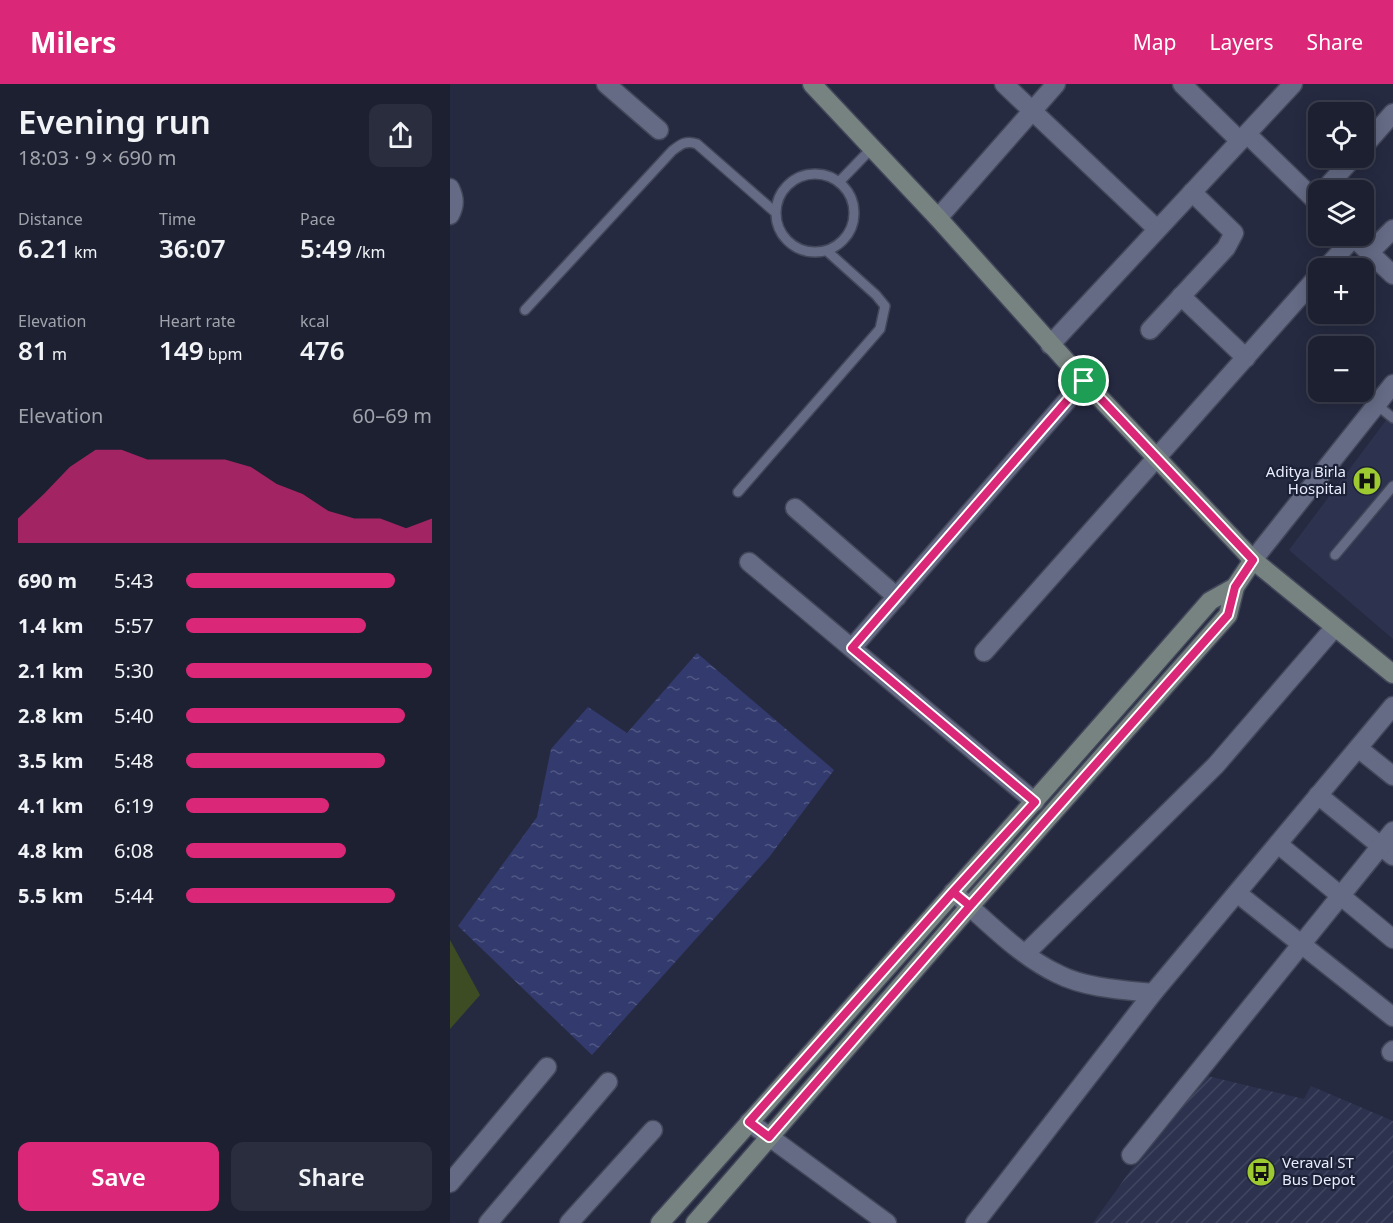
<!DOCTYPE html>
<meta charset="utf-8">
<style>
body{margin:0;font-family:"Noto Sans",sans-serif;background:#292d3d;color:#f1f3f6;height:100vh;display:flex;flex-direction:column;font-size:22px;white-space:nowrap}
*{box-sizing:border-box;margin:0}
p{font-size:20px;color:#a0a3ab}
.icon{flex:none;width:33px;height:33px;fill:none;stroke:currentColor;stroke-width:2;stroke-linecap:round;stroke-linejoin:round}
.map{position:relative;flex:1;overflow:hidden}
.drawer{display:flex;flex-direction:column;background:#1c2031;width:450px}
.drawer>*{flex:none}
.tools{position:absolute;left:858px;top:18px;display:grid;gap:12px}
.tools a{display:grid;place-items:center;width:66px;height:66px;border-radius:12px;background:#1c2031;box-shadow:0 3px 15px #0003,0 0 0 2px #3a3e4d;font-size:30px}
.pin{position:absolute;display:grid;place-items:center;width:51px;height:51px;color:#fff;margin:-26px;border:3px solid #fff;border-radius:50%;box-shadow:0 2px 6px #0007}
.round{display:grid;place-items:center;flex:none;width:63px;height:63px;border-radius:12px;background:#292d3d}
.summary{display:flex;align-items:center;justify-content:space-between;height:102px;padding:0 18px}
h1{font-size:33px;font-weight:600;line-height:45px}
.stats{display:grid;grid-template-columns:repeat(3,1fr);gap:9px;height:102px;padding:6px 18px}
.stats div{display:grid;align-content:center}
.stats b{font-size:26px;font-weight:600}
.stats small{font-size:16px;font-weight:400}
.stats p{font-size:16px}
.chart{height:168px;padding:12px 18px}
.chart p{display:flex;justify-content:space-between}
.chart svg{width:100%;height:108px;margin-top:6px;fill:#db2777;opacity:.7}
.cta{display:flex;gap:12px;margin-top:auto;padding:12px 18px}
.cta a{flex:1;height:69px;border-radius:12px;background:#db2777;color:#fff;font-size:24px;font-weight:600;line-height:69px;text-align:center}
.cta a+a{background:#292d3d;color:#f1f3f6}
ul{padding:0 18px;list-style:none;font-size:20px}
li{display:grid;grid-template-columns:96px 72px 1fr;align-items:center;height:45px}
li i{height:15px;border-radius:8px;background:#db2777}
header{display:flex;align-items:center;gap:36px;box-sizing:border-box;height:84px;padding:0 30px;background:#db2777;color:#fff}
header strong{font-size:28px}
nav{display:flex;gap:33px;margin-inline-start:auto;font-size:21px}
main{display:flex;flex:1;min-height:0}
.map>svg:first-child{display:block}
.built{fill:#2d324f}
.industrial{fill:url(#industrial-furrows)}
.pitch{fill:#3e4c23}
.water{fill:url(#water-ripples)}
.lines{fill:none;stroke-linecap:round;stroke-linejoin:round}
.lane-casing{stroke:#43475a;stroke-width:12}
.street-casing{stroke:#43475a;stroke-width:21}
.secondary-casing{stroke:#43475a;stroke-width:21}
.lane{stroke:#656b85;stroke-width:9}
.street{stroke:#656b85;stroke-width:18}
.secondary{stroke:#778380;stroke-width:18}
.route-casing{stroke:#fff;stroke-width:12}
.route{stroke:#db2777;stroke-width:8}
.labels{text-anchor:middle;stroke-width:4.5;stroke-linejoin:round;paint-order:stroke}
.poi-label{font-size:15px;fill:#e9edfd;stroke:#1d2137;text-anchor:end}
</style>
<header>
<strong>Milers</strong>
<nav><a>Map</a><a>Layers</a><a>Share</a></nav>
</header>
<main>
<section class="drawer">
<div class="summary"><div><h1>Evening run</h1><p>18:03 · 9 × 690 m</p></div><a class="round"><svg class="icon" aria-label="share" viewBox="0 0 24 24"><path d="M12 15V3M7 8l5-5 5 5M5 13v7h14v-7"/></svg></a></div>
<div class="stats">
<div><p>Distance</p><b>6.21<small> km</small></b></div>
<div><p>Time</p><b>36:07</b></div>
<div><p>Pace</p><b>5:49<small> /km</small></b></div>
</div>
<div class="stats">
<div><p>Elevation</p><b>81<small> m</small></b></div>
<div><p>Heart rate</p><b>149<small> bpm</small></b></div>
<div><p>kcal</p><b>476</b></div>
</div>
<div class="chart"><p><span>Elevation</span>60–69 m</p>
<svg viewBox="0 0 160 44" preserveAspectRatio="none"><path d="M0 44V34L10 24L20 13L30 6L40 6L50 10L60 10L70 10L80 10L90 13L100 20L110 24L120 31L130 34L140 34L150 38L160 34V44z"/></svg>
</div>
<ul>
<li><b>690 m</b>5:43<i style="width:85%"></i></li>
<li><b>1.4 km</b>5:57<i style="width:73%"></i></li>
<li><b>2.1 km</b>5:30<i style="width:100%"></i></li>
<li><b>2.8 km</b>5:40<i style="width:89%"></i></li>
<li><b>3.5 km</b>5:48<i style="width:81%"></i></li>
<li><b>4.1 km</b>6:19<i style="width:58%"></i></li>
<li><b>4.8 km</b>6:08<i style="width:65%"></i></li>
<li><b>5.5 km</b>5:44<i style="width:85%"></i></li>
</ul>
<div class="cta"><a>Save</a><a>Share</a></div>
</section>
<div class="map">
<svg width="943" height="1139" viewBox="0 0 943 1139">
<defs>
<pattern id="industrial-furrows" width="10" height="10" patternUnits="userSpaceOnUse" patternTransform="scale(1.5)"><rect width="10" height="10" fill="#2d324f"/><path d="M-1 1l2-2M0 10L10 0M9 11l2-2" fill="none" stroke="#414660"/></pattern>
<pattern id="water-ripples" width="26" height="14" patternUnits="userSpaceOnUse" patternTransform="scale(1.5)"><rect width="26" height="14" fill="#323a6e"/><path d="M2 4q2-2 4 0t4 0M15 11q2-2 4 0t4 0" fill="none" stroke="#505784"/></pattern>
</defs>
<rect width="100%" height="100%" fill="#262a41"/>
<path class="built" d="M943 327V555L839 466Z"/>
<path class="industrial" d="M749 990 854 1015 861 1002 943 1037V1139H643Z"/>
<path class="pitch" d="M0 856 30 911 0 945Z"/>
<path class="water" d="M247 569 384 686 320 772 142 971 8 842 87 733 101 665 138 623 177 649Z"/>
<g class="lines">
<g class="lane-casing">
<g id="lane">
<circle cx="365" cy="129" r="39"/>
<path d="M389 98 422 64"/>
<path d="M75 226 222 67C231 60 236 56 247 60L325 128"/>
<path d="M927 321 943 334"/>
<path d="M288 408 430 245 435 222 426 211 377 167"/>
<path d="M885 471 943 402"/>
</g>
</g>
<g class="street-casing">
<g id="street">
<path d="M156 0 209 46"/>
<path d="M554 0 707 145"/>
<path d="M732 0 790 57"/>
<path d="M797 50 868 119"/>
<path d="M914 62 943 29"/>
<path d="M0 104C5 115 5 121 0 131"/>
<path d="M874 106 903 74"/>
<path d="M488 134 606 0"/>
<path d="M902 152 943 191"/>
<path d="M920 168 943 145"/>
<path d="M876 184 904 153"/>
<path d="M731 212 796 274"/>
<path d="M700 246 776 164 784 149 742 108"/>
<path d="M600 261 843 0"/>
<path d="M345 424 447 513"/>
<path d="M803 476 943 300"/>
<path d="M299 478 585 718"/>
<path d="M402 564 634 297"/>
<path d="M534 568 868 192"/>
<path d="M908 664 943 692"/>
<path d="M868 711 943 772"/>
<path d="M828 760 943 855"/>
<path d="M503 808C536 836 568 871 608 890 635 904 673 906 703 909"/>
<path d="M787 809 943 933"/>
<path d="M576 869 766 681 885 543"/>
<path d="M941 968 943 966"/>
<path d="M299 1038 437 1139"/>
<path d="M681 1071 943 747"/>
<path d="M0 1099 97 983"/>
<path d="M38 1139 158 998"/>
<path d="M119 1139 203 1046"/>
<path d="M525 1139 703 909 943 622"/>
</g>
</g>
<g class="secondary-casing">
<g id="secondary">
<path d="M362 0 488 134 634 297 803 476 943 590"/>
<path d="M210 1139C394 932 578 726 760 517L785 503"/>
<path d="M245 1139 520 822 778 531 785 503 803 476"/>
</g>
</g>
<use href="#lane" class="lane"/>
<use href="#street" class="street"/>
<use href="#secondary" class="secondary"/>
</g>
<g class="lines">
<g class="route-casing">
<path id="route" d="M634 297 402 564 585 718 503 808 520 822 319 1053 299 1038 503 808 520 822 778 531 785 503 803 476 634 297"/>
</g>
<use href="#route" class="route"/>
</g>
<defs>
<g id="hospital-disc" transform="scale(1.5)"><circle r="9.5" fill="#9dca30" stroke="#1d2137"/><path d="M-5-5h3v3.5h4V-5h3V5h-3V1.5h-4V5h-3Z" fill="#111"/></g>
<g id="bus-disc" transform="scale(1.5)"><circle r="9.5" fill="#9dca30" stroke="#1d2137"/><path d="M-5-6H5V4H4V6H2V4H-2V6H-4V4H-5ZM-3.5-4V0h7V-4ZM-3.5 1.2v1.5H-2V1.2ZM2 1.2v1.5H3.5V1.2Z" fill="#111"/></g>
</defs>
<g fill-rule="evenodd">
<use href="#hospital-disc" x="917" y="397"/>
<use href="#bus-disc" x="811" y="1088"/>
</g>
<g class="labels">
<g class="poi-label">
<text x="896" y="393">Aditya Birla<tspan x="896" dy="17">Hospital</tspan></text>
<text x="832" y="1084" text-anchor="start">Veraval ST<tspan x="832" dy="17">Bus Depot</tspan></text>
</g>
</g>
</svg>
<div class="tools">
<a><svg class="icon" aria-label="locate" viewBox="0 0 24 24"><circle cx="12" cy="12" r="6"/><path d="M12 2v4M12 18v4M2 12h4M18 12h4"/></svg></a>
<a><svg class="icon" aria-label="layers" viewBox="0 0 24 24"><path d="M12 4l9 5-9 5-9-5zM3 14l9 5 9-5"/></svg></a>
<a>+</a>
<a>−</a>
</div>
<div class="pin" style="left:634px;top:297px;background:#1e9e55"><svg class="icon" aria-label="arrive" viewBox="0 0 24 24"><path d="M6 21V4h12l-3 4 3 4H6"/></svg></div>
</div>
</main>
